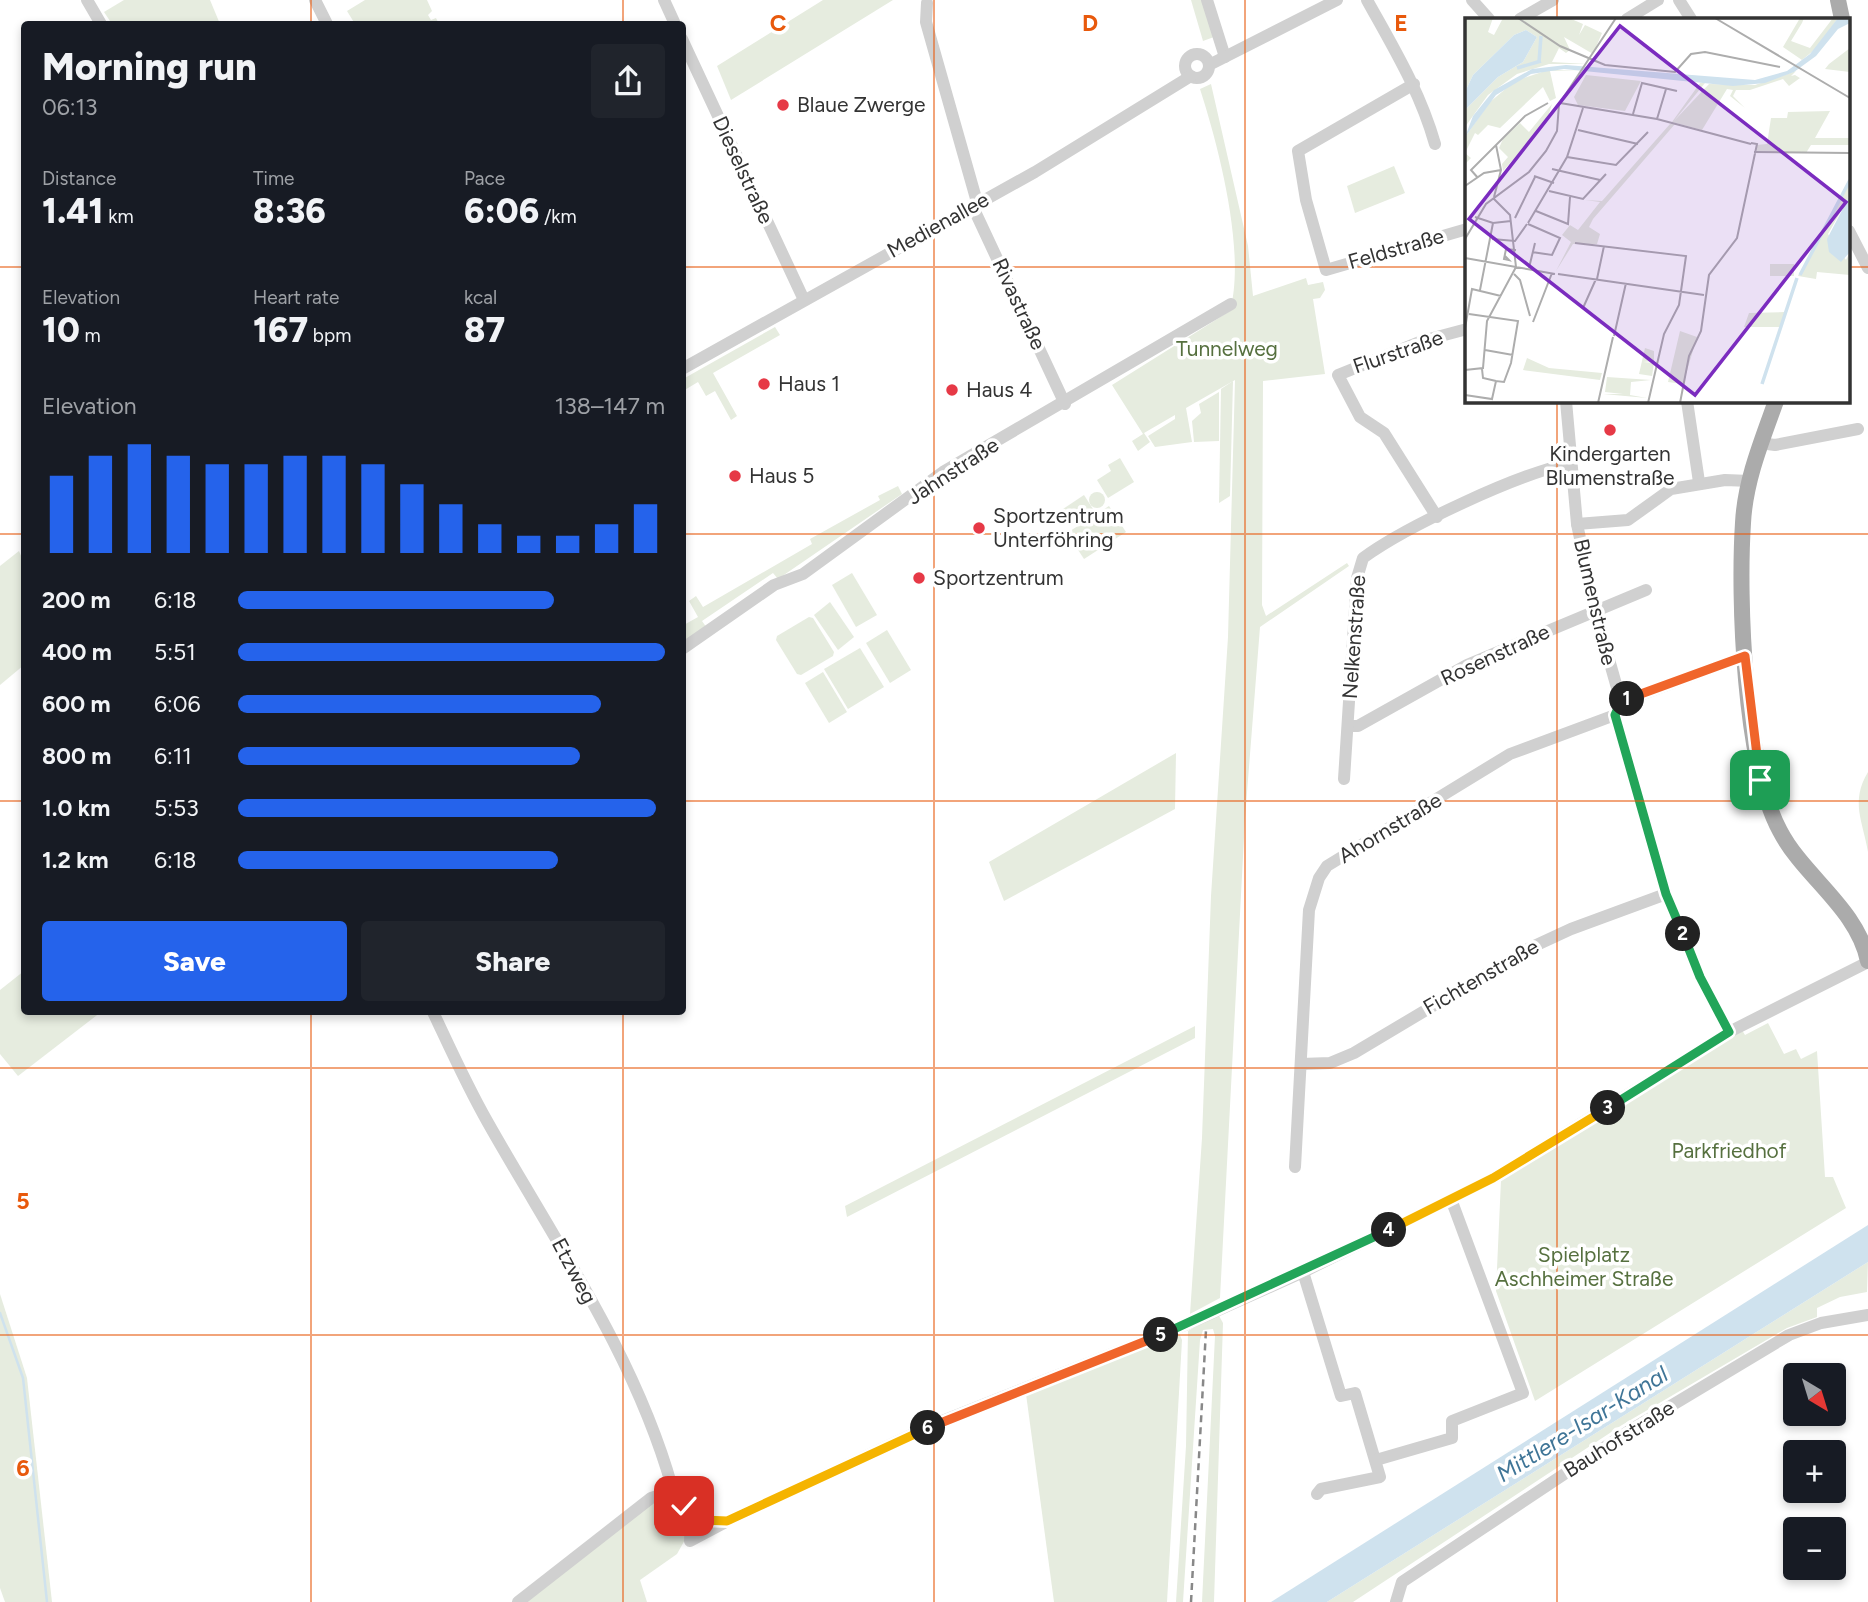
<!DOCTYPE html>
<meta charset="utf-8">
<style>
body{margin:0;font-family:Figtree,sans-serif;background:#20242c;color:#f1f3f6;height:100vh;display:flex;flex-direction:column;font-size:26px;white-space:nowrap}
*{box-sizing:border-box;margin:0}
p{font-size:23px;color:#9ea1a6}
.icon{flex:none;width:38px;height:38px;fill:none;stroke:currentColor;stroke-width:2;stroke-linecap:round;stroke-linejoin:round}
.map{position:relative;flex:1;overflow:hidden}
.details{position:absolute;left:21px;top:21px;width:665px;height:994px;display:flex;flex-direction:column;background:#171b24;border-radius:7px;box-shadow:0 4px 10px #0003}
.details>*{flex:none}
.needle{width:46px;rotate:142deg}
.buttons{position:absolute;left:1783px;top:1363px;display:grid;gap:14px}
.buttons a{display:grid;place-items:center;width:63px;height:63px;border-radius:7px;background:#171b24;box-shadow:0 4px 10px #0003;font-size:35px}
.pin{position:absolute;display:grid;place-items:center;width:60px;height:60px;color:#fff;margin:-30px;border-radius:14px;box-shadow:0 4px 10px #0006}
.km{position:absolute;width:35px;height:35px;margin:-18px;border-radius:50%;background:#222;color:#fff;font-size:19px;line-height:35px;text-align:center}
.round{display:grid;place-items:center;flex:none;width:74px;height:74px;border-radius:7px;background:#20242c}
.headline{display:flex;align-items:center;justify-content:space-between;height:119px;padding:0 21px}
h1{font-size:38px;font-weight:800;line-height:52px}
.metrics{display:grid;grid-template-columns:repeat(3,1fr);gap:10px;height:119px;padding:7px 21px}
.metrics div{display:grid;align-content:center}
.metrics b{font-size:35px;font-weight:800}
.metrics small{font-size:19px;font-weight:400}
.metrics p{font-size:19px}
.chart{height:196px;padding:14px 21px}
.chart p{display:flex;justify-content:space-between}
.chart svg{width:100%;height:126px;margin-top:7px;stroke:#2563eb;stroke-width:6}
.primary-button{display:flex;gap:14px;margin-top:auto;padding:14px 21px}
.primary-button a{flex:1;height:80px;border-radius:7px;background:#2563eb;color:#fff;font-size:28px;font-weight:800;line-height:80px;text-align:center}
.primary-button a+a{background:#20242c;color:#f1f3f6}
ul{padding:0 21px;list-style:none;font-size:23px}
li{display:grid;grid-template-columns:112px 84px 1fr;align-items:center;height:52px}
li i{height:18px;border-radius:9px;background:#2563eb}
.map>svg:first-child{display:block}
.green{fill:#e6ecdf}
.water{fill:#cfe2ee}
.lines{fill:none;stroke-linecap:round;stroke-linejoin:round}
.stream{stroke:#cfe2ee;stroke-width:2.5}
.minor{stroke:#d0d0d0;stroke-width:12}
.major{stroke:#ababab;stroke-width:16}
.rail{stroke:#888;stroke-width:2.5;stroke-dasharray:7 5;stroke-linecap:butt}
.split-1-casing{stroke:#fff;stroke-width:14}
.split-2-casing{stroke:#fff;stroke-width:14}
.split-3-casing{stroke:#fff;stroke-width:14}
.split-4-casing{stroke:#fff;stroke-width:14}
.split-5-casing{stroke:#fff;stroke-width:14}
.split-6-casing{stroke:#fff;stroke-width:14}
.split-7-casing{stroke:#fff;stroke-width:14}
.split-1{stroke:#f0652b;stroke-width:9}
.split-2{stroke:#22a559;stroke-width:9}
.split-3{stroke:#22a559;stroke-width:9}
.split-4{stroke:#f5b400;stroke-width:9}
.split-5{stroke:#22a559;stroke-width:9}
.split-6{stroke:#f0652b;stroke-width:9}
.split-7{stroke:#f5b400;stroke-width:9}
.grid{fill:none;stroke:#e8590c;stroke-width:2;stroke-opacity:0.55}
.poi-dot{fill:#e63946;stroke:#fff;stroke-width:2.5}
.labels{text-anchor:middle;stroke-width:7;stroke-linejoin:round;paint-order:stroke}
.poi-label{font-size:21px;fill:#333;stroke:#fff;text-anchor:start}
.street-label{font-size:21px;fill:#333;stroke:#fff}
.park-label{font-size:21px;fill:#56703f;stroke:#fff}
.water-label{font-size:23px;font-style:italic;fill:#3f7597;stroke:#fff}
.inset-river{fill:none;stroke:#cfe2ee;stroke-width:3.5}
.inset-road{fill:none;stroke:#adadad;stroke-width:2}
.view{fill:#7b2cbf;fill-opacity:0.15;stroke:#7b2cbf;stroke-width:3.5}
.inset-edge{fill:none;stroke:#333;stroke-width:3.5}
.grid-label{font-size:23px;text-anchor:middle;font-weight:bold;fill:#e8590c;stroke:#fff;stroke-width:7;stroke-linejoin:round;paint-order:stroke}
</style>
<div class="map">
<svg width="1868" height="1602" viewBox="0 0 1868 1602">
<rect width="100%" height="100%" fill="#fff"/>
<g class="green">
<path d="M124 0H210L220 24H112L104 12Z"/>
<path d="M365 0H427L432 11 428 15 431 20 436 18 439 24H355L347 11Z"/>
<path d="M823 0H893L731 100 717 66Z"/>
<path d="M1191 0H1202L1214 37 1203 41Z"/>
<path d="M1211 84 1248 246 1253 296 1306 278 1308 285 1323 282 1325 290 1320 298 1313 299 1325 374 1263 381 1262 605 1266 616 1347 563 1349 566 1260 627 1245 818 1220 1298 1190 1314 1202 1138 1211 896 1228 637 1235 380 1186 408 1192 442 1155 447 1148 436 1175 419V415L1144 433 1150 442 1138 451 1132 441 1143 434 1112 385 1230 311C1246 252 1219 148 1200 89Z"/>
<path d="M1394 166 1405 193 1355 213 1347 186Z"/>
<path d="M775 327 780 335 713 373 737 416 731 420 715 391 706 396 698 382 683 391V379Z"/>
<path d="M1233 381 1230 496 1219 503 1221 389Z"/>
<path d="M1219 392V441L1194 442 1192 421 1201 413 1199 404Z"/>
<path d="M1120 458 1134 482 1108 498 1097 480 1111 471 1108 465Z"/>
<path d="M898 486 902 494 778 579 773 573 702 621 707 628 683 645 682 626 698 617 689 601 696 596 703 607 812 544 810 539 880 500 878 496Z"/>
<circle cx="1097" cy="500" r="8"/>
<path d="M1084 495 1093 509 1069 525 1060 511Z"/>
<path d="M1109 506 1126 532 1084 559 1067 533Z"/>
<path d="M19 551 24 563V665L0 685V566Z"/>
<path d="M852 573 877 615 856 627 832 585Z"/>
<path d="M830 602 854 637 838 650 814 615Z"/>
<path d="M809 617 813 618 834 652 833 656 801 675 797 674 776 640 777 636Z"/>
<path d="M887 630 911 670 890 683 866 643Z"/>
<path d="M860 648 884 687 848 709 824 669Z"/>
<path d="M823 672 847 712 829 723 805 683Z"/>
<path d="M1176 753 1175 809 1004 901 989 862Z"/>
<path d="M1868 772V852C1863 821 1850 802 1868 772Z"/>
<path d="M24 971V1012H101L18 1076 0 1054V990Z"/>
<path d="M1768 1023 1784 1054 1796 1049 1801 1059 1817 1051 1825 1177H1833L1846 1208 1535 1401 1496 1291 1501 1180 1742 1030 1745 1035Z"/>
<path d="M1195 1026V1038L847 1217 845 1206Z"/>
<path d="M1868 1262 1867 1292 1840 1297 1817 1308V1317L1787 1328 1622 1425 1353 1602H1327Z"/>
<path d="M0 1294 27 1378 52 1602H5L0 1588Z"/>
<path d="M1218 1314 1223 1323 1214 1602H1202L1215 1336 1213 1329 1203 1330 1200 1340 1183 1602H1176L1186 1446 1188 1331Z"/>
<path d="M1179 1333 1182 1340 1167 1602H1054L1026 1394Z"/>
<path d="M663 1497C680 1505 684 1519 687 1536L677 1554 640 1580 647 1602H523L657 1498Z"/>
</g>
<path class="water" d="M1868 1225V1262L1327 1602H1271Z"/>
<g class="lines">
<path class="stream" d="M0 1313 23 1378 47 1602"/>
<g class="minor">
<path d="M87 0 101 24"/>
<path d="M315 0 327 24"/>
<path d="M664 0 675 24"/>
<path d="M1207 0 1225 57"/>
<path d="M1367 0C1393 47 1420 91 1435 144"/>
<path d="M1472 0 1489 19"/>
<path d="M1679 0 1691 19"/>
<path d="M927 3 926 22 977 202"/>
<path d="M1520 19 1553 0"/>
<path d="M1627 19 1658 0"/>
<path d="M682 39 804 300"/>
<circle cx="1197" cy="66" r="12"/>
<path d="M1209 65 1337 0"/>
<path d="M1414 84 1298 151 1306 200 1326 270 1467 229"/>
<path d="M972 205 1065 404"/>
<path d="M1849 231 1868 268"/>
<path d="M682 369 1035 172 1191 76"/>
<path d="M1566 401 1577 524 1595 610 1621 702"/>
<path d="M1687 401 1699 482"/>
<path d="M1760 443 1775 445 1858 429"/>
<path d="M1437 517 1384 433 1360 417 1338 375 1422 341 1467 329"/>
<path d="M1577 524 1628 520 1671 489 1725 480 1750 481"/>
<path d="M682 649 774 585 803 574 943 472 1231 304"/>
<path d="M1621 702 1745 656"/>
<path d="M1615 715 1666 894 1700 977 1729 1032"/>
<path d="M1348 726H1358L1467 665 1646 590"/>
<path d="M1344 779 1357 578 1363 558C1407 526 1518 474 1571 463"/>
<path d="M433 1012C450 1048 467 1086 487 1121 554 1240 635 1355 672 1487 678 1508 692 1512 690 1541L724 1523"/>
<path d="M1301 1064 1330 1063 1354 1053 1530 948 1571 929 1666 894"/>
<path d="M1295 1167 1309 910 1319 878 1327 866 1510 754 1615 715"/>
<path d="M1303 1272 1341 1396 1355 1393 1380 1477 1321 1489 1317 1494"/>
<path d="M1376 1460 1452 1438V1421L1523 1393 1451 1199"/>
<path d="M684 1506 703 1520 727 1521 937 1423 1185 1325 1303 1272 1493 1178 1729 1032 1868 962"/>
<path d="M518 1602 651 1498 673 1491"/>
<path d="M1396 1602 1402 1582 1629 1431 1789 1335 1821 1323 1868 1315"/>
</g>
<g class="major">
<path d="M1838 0 1842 19"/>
<path d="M1776 401C1762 440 1745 481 1743 523 1738 599 1744 765 1780 831 1804 877 1857 908 1868 961"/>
</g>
<path class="rail" d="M1191 1602 1206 1330"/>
</g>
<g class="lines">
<g class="split-1-casing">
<path id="split-1" d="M1627 699 1745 656 1760 780"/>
</g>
<g class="split-2-casing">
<path id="split-2" d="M1627 699 1621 702 1615 715 1666 894 1683 934"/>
</g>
<g class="split-3-casing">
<path id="split-3" d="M1608 1108 1729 1032 1700 977 1683 934"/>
</g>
<g class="split-4-casing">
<path id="split-4" d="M1389 1230 1493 1178 1608 1108"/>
</g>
<g class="split-5-casing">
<path id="split-5" d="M1161 1335 1389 1230"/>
</g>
<g class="split-6-casing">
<path id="split-6" d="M928 1428 1161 1335"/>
</g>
<g class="split-7-casing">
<path id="split-7" d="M684 1506 703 1520 727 1521 928 1428"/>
</g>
<use href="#split-1" class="split-1"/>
<use href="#split-2" class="split-2"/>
<use href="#split-3" class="split-3"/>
<use href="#split-4" class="split-4"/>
<use href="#split-5" class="split-5"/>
<use href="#split-6" class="split-6"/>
<use href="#split-7" class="split-7"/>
</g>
<path class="grid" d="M311 0V24M623 0V24M934 0V1602M1245 0V1602M1557 0V19M0 267H24M682 267H1467M1849 267H1868M1557 401V1602M0 534H24M682 534H1868M0 801H24M682 801H1868M311 1012V1602M623 1012V1602M0 1068H1868M0 1335H1868"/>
<g class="poi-dot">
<circle cx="783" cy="105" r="7"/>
<circle cx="764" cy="384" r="7"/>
<circle cx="952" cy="390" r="7"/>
<circle cx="1610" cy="430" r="7"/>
<circle cx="735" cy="476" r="7"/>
<circle cx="979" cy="528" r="7"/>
<circle cx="919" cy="578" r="7"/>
</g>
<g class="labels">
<g class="poi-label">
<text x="797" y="112">Blaue Zwerge</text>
<text x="778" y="391">Haus 1</text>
<text x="966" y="397">Haus 4</text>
<text x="1610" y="461" text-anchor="middle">Kindergarten<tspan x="1610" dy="24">Blumenstraße</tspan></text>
<text x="749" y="483">Haus 5</text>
<text x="993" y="523">Sportzentrum<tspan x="993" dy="24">Unterföhring</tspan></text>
<text x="933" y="585">Sportzentrum</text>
</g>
<g class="street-label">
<text transform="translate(743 170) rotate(65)" y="7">Dieselstraße</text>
<text transform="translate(938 225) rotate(-29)" y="7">Medienallee</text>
<text transform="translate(1396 249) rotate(-16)" y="7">Feldstraße</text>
<text transform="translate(1019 304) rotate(65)" y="7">Rivastraße</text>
<text transform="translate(1398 352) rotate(-19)" y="7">Flurstraße</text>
<text transform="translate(953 471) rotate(-33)" y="7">Jahnstraße</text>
<text transform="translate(1595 602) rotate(77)" y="7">Blumenstraße</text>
<text transform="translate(1354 637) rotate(-86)" y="7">Nelkenstraße</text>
<text transform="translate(1495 655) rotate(-25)" y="7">Rosenstraße</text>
<text transform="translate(1390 828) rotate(-31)" y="7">Ahornstraße</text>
<text transform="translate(1481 977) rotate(-30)" y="7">Fichtenstraße</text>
<text transform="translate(574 1271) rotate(62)" y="7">Etzweg</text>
<text transform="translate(1619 1439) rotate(-32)" y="7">Bauhofstraße</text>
</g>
<g class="park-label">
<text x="1227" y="356">Tunnelweg</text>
<text x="1729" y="1158">Parkfriedhof</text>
<text x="1584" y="1262">Spielplatz<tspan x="1584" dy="24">Aschheimer Straße</tspan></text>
</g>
<g class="water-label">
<text transform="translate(1582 1424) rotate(-32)" y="8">Mittlere-Isar-Kanal</text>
</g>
</g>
<g transform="translate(1465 18)">
<rect width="385" height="385" fill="#fff"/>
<path d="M0 0H28L23 14 29 17 38 0H104L118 6 114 17 120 7 137 15 128 36 99 19 105 32 101 35 94 30 87 44 122 46H84L52 56 23 77 0 109V92L33 59 58 44 72 19 61 12 49 17 8 57 0 74ZM335 0H339L337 5 326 23 345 30 368 0H373L354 28 337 42 318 29ZM385 30V54L360 51 364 46ZM83 52 116 53H85L91 80 85 83 78 69 35 110 23 107 13 117 10 115 0 135 6 140 0 146V119L25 84 50 63ZM331 53 326 58 330 57 343 65 335 60 324 68 318 61 285 72H271L268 78 280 90 265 78 268 72 262 71 237 112 207 104 235 65H240L209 103 244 66 290 67ZM121 57 176 63 160 93 113 87 109 79ZM87 86 81 105 38 153 37 146 43 139 34 130 38 121 55 105 64 114ZM365 93 350 120H385V127H346L341 135 292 134 291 127 302 126 306 100H322L323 94ZM205 106H210L128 201 124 209 135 216 132 226H108L91 253 106 224 97 217 105 207 113 212 135 184 120 182 137 183ZM385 161V177L363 216 381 242 385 234V257L352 254 351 261 333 258ZM305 246H329V258H305ZM320 294 315 309H279L284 295ZM215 313 232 319 218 366 203 364ZM180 330 189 333V343L178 344 189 345 187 358 174 356ZM62 340 84 350 137 355 135 362 58 352ZM142 359 186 362 166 364 165 377 182 380 138 376H158L140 374Z" fill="#e6ecdf"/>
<path d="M373 0H385V5L373 11 351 38 329 54 300 65 268 68 99 51 66 56 31 77 0 119 8 98 29 72 67 51 101 47 290 62 322 53 345 36ZM61 12 72 19 58 44 33 59 0 92V74L8 57 49 17ZM385 177V234L376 244 364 234 362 221Z" fill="#cfe2ee"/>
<path class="inset-river" d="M74 44 76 18M52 50 76 43M335 257 385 162M297 366 332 260"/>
<path class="inset-road" d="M53 0 95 28 140 47 210 54 226 36 240 34 315 49M250 0 385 80M95 85 192 101 286 126M168 96 177 65 212 73M192 101 201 71M113 112 173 126M289 134 385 135M102 139 151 147 183 114M87 151 135 162M69 158 89 165M13 160 6 152 60 98 83 85M0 168 19 155 36 152M84 173 118 181 141 156M29 179 36 152 31 127M71 193 103 206 105 179M10 199 28 205 46 203M50 200 70 159M63 205 102 139 118 90M63 206 95 220 87 237 67 234M0 221 21 186 64 154 81 133 92 113 94 86 151 0M27 221 50 223 62 206M110 225 221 238 214 287 199 316 183 385M40 238 44 242 39 241 41 231 51 232M0 240 90 256M64 250 70 225M49 256 55 262 65 298M93 256 239 277M132 261 139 228M15 272 28 205M118 290 131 261M68 304 87 255M0 310 7 271 36 278M149 318 161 265M20 332 48 337M17 351 18 360 31 363M0 352 18 350 22 303 51 249 45 197 28 180M0 377 27 381 31 363 39 364 46 345 53 303 4 296M133 385 148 319M215 385 224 338 236 313 244 257 272 220 292 126 286 125"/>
<path class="view" d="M155 8 381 184 230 377 4 201Z"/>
<rect width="385" height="385" class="inset-edge"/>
</g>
<g class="grid-label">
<text x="778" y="31">C</text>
<text x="1090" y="31">D</text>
<text x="1401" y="31">E</text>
<text x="23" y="1209">5</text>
<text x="23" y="1476">6</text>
</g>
</svg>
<div class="buttons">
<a><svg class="needle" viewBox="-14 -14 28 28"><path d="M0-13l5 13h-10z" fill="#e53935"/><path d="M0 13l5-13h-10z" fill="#9ea1a6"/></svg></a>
<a>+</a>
<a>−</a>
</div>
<div class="pin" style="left:1760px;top:780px;background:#1e9e55"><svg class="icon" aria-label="arrive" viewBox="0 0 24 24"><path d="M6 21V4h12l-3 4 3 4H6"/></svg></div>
<div class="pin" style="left:684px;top:1506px;background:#d93025"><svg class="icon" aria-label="check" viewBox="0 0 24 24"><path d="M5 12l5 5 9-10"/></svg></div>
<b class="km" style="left:1627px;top:699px">1</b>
<b class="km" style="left:1683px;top:934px">2</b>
<b class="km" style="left:1608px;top:1108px">3</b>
<b class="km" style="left:1389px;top:1230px">4</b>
<b class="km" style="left:1161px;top:1335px">5</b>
<b class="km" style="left:928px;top:1428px">6</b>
<section class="details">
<div class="headline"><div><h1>Morning run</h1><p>06:13</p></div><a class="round"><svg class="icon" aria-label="share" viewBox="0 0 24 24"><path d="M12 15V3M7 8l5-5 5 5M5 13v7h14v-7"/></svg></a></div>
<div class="metrics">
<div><p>Distance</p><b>1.41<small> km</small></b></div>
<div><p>Time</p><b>8:36</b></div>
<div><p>Pace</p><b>6:06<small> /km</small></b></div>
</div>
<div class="metrics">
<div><p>Elevation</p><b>10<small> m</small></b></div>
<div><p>Heart rate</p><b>167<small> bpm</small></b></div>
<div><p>kcal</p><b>87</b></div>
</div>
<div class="chart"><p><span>Elevation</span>138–147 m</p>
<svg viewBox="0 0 160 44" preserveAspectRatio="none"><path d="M5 44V17M15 44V10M25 44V6M35 44V10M45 44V13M55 44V13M65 44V10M75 44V10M85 44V13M95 44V20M105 44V27M115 44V34M125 44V38M135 44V38M145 44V34M155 44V27"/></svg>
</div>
<ul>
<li><b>200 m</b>6:18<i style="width:74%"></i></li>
<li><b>400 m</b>5:51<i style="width:100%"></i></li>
<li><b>600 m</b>6:06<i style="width:85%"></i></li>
<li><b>800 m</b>6:11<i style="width:80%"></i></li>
<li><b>1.0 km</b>5:53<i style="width:98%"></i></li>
<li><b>1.2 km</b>6:18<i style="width:75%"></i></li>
</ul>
<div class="primary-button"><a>Save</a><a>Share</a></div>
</section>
</div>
